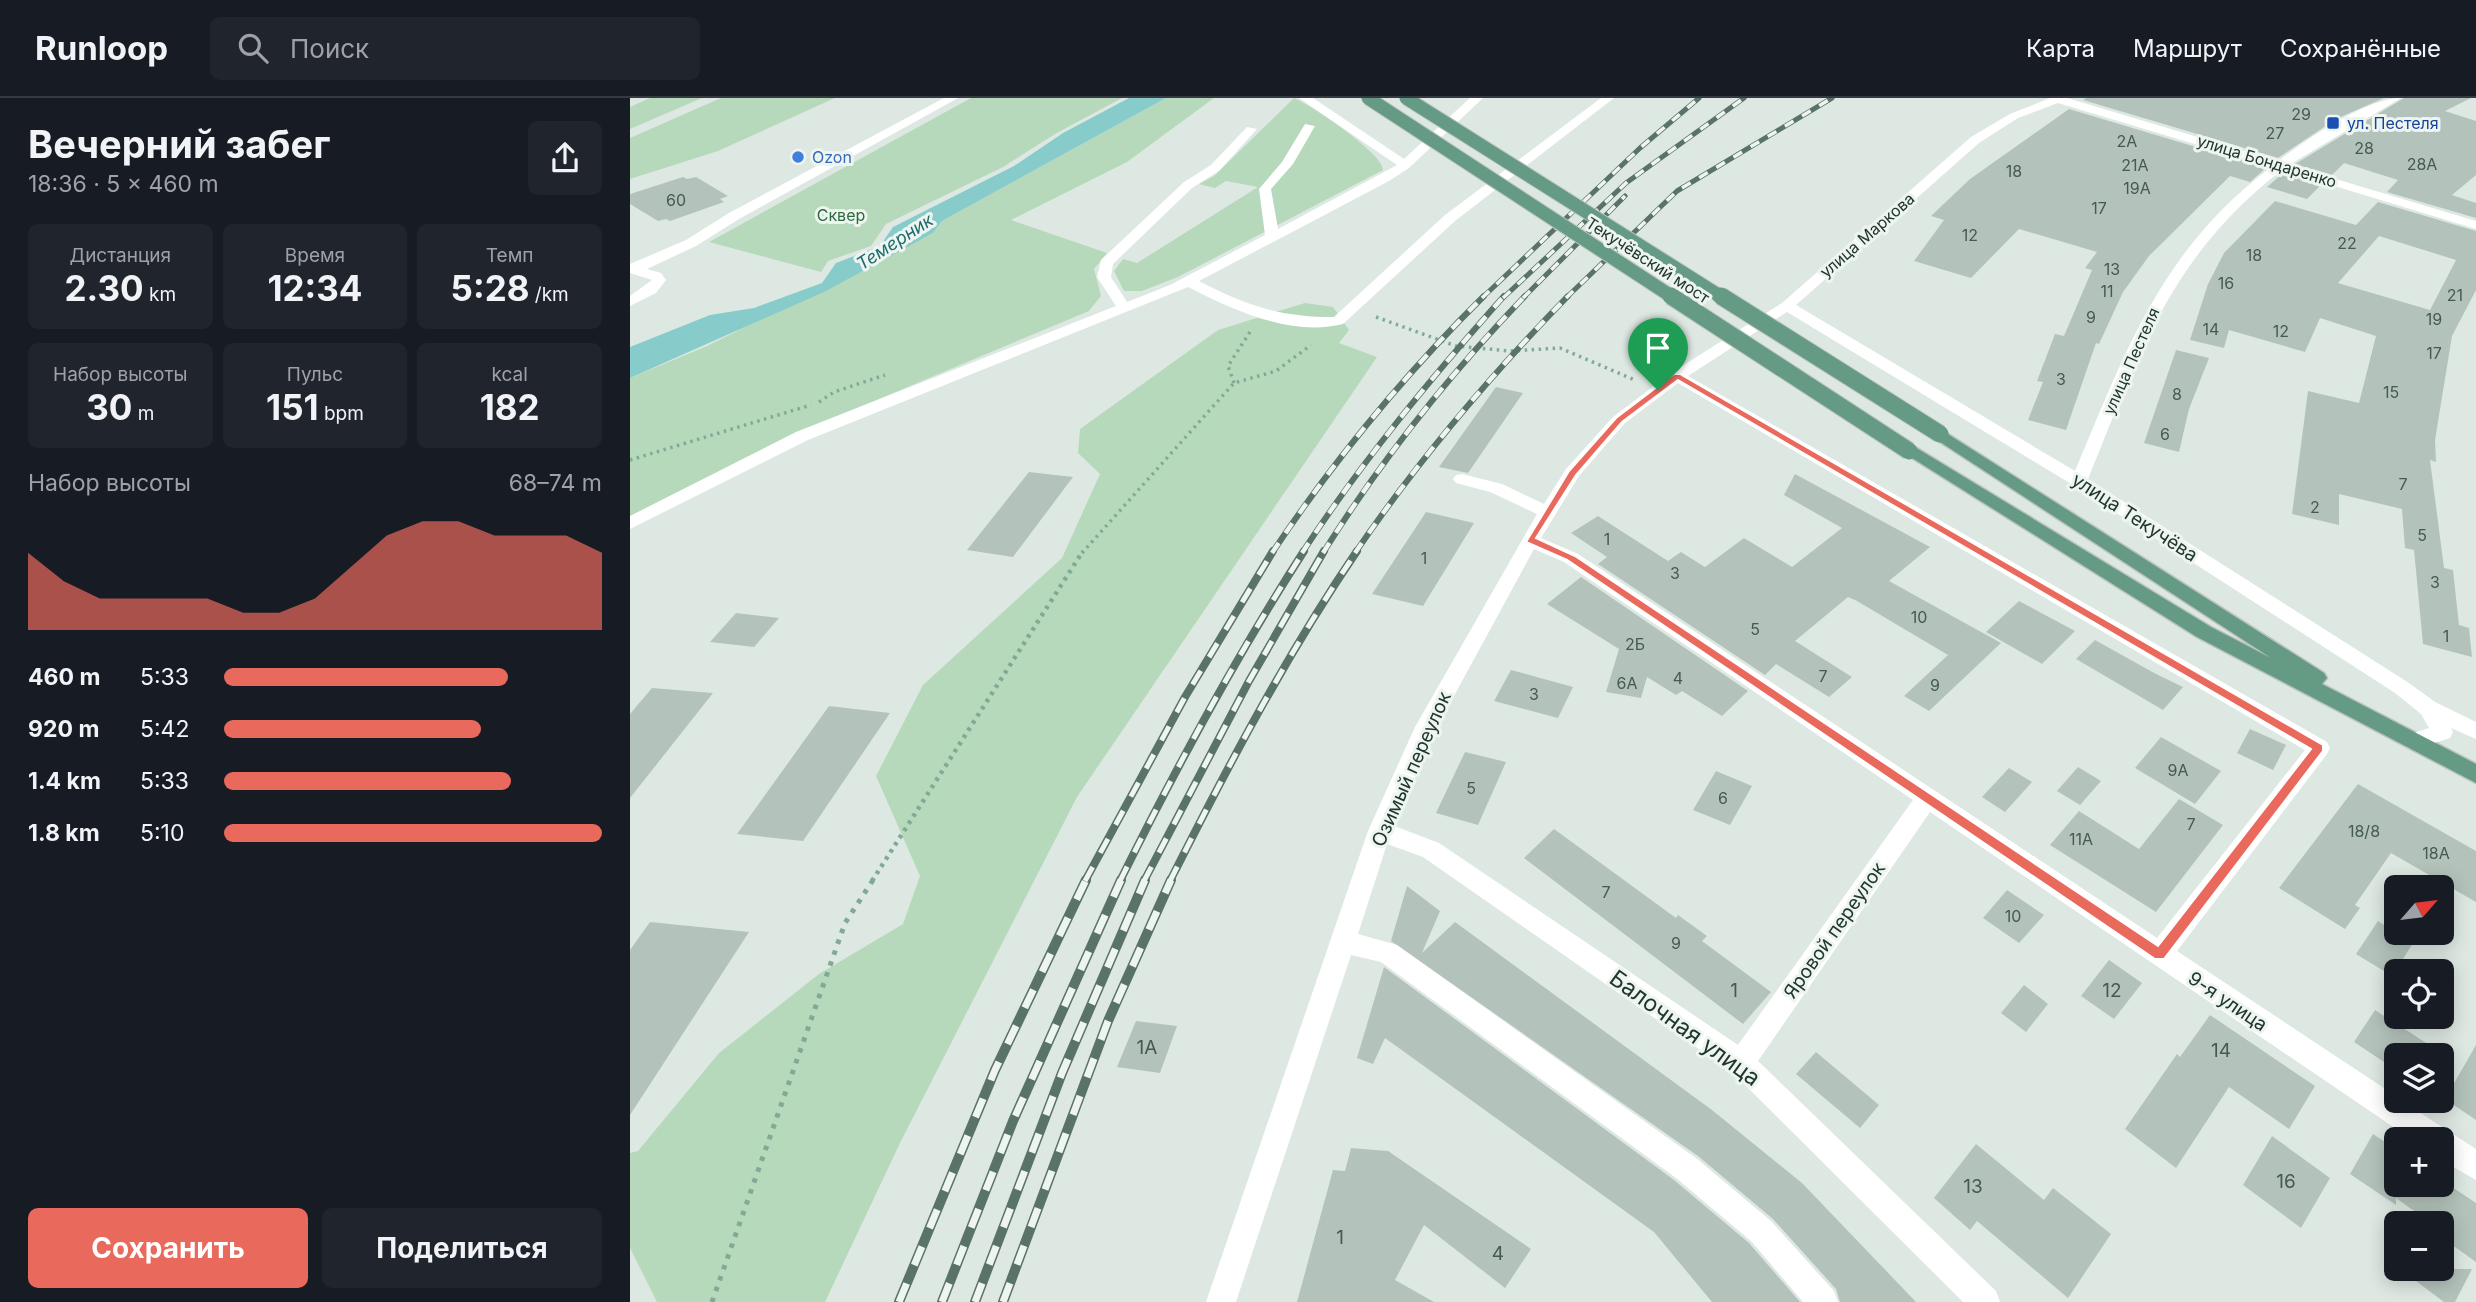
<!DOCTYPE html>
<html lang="ru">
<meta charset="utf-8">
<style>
body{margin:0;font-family:Inter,sans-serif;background:#20242c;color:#f1f3f6;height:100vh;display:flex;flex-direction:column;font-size:26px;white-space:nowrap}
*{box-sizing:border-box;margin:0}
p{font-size:23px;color:#9ea1a6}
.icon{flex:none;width:38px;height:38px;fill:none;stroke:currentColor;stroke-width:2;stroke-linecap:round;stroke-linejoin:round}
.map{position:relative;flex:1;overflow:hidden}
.drawer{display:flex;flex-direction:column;background:#171b24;width:630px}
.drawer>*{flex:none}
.needle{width:46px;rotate:62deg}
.controls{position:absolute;left:1754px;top:777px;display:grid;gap:14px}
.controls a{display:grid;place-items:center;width:70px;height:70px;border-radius:10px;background:#171b24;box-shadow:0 4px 18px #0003;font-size:35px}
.pin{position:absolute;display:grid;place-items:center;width:60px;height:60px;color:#fff;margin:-72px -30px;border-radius:50% 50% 50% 0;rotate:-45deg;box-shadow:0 0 7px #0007}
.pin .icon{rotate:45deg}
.round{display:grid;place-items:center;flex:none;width:74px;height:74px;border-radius:10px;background:#20242c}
.summary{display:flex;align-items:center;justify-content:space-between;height:119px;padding:0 28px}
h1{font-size:38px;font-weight:700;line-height:52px}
.metrics{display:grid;grid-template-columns:repeat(3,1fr);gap:10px;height:119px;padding:7px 28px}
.metrics div{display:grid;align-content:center;border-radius:10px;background:#20242c;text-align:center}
.metrics b{font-size:35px;font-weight:700}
.metrics small{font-size:19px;font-weight:400}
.metrics p{font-size:19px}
.chart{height:196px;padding:14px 28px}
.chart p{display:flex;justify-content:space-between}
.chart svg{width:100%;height:126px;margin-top:7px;fill:#e9695c;opacity:.7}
.cta{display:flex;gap:14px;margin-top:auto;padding:14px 28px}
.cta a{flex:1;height:80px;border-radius:10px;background:#e9695c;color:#fff;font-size:28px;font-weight:700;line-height:80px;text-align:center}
.cta a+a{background:#20242c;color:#f1f3f6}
ul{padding:0 28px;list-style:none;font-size:23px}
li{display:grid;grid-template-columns:112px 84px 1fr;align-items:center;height:52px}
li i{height:18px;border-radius:9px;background:#e9695c}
header{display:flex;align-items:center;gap:42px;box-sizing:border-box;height:98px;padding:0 35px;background:#171b24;border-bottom:2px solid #363941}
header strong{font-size:33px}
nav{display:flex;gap:38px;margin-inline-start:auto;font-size:24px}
.search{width:490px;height:63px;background:#20242c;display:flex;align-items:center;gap:18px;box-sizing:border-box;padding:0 24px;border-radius:10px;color:#9ea1a6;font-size:26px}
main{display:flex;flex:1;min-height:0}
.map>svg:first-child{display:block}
.green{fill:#b7d9bb}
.water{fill:#88cbcb}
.building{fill:#b3c3bb;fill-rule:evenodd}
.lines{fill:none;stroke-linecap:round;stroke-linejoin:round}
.major-casing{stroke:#bcc3c0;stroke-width:3}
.path-far2{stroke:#80aa96;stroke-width:3.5;stroke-dasharray:2.5 4.5;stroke-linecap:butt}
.path-far1{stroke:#80aa96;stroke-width:4.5;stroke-dasharray:3.5 5;stroke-linecap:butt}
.path{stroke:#80aa96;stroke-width:5;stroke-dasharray:4.5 7;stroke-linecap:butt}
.minor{fill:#fff;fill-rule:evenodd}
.major{fill:#659b85;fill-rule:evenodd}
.rail-far3-casing{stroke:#5a7368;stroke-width:5}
.rail-far2-casing{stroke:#5a7368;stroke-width:6}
.rail-far1-casing{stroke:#5a7368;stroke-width:8}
.rail-casing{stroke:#5a7368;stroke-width:10}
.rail-far3{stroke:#eef5f0;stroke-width:3.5;stroke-dasharray:10;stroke-linecap:butt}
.rail-far2{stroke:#eef5f0;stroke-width:4.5;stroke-dasharray:12;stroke-linecap:butt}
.rail-far1{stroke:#eef5f0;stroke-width:5;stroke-dasharray:16;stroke-linecap:butt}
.rail{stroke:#eef5f0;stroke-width:7;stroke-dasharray:20;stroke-linecap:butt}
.major-bridge-far1-casing{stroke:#bcc3c0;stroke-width:15;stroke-linecap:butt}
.major-bridge-casing{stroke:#bcc3c0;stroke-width:19;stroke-linecap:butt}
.major-bridge-far1{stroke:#659b85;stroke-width:13}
.major-bridge{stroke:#659b85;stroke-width:17}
.route{fill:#e9695c;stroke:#fff;stroke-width:2;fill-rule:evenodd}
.transit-dot{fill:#1a4fb4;stroke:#eef5f0;stroke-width:2.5}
.shop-dot{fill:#3f7fe0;stroke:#eef5f0;stroke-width:2.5}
.labels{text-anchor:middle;stroke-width:6;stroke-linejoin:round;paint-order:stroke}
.number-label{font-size:16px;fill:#455a50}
.far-transit-label{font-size:16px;fill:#164399;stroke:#eef5f0;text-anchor:start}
.far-shop-label{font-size:16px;fill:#366cbe;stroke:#eef5f0;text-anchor:start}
.far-street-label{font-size:16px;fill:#20372d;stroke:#eef5f0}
.far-park-label{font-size:16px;fill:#2e6b3c;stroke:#eef5f0}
.far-water-label{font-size:18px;font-style:italic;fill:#1f6d6e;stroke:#eef5f0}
.street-label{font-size:19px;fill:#20372d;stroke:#eef5f0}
.near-number-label{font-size:19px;fill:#455a50}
.near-street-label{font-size:23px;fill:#20372d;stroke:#eef5f0}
</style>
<header>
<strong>Runloop</strong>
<div class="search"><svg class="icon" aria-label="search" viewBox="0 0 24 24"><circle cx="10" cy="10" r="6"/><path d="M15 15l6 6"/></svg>Поиск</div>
<nav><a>Карта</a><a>Маршрут</a><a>Сохранённые</a></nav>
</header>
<main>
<section class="drawer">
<div class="summary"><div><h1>Вечерний забег</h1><p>18:36 · 5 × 460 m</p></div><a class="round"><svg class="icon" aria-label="share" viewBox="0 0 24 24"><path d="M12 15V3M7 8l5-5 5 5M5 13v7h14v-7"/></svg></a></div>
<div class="metrics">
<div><p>Дистанция</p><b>2.30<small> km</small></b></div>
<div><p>Время</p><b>12:34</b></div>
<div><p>Темп</p><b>5:28<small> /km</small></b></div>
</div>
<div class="metrics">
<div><p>Набор высоты</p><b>30<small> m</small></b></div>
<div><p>Пульс</p><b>151<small> bpm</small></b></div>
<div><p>kcal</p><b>182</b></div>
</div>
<div class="chart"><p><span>Набор высоты</span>68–74 m</p>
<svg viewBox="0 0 160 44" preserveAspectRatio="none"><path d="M0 44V17L10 27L20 33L30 33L40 33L50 33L60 38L70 38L80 33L90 22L100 11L110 6L120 6L130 11L140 11L150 11L160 17V44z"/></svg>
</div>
<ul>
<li><b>460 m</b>5:33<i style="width:75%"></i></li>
<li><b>920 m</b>5:42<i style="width:68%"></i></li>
<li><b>1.4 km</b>5:33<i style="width:76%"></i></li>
<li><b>1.8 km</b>5:10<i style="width:100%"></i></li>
</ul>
<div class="cta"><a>Сохранить</a><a>Поделиться</a></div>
</section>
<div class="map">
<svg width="1846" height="1204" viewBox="0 0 1846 1204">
<rect width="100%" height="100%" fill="#dee8e2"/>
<g class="green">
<path d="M20 0H72L0 31V9Z"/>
<path d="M91 0H205L88 53 0 81V40Z"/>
<path d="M341 0H492L425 36 373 69 256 126 241 148 198 163 191 174 79 144Z"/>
<path d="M536 0H584L497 64 381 122 477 155 464 171 471 198 459 213 201 321 0 420V280L77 248 303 135 312 123Z"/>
<path d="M664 0C681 7 754 56 753 72L548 179 512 193H494L484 173 493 161 507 165 628 89 596 83 585 90 569 86 584 78Z"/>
<path d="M675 205 703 209 719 232 709 245 747 259 447 699 270 1045 195 1204H27L0 1150V1055L8 1053 89 955 189 876 273 826 290 778 246 678 293 587 432 460 470 376 448 355 450 331 588 232Z"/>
</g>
<path class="water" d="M499 0H536L312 123 303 135 194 194 0 280V249L80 217 124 210 192 185 206 165 250 148 263 129 384 68 433 35Z"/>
<g class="building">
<path d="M1456 0H1754L1706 21 1648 60 1453 2Z"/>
<path d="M1774 0H1841L1815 13 1846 23V77L1822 97 1846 105V120L1757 94 1768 82 1714 65 1702 77 1665 66Z"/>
<path d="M1439 11 1636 70 1620 84 1600 78 1519 158 1493 194 1469 246 1466 245 1436 332 1398 322 1413 284 1407 283 1425 236 1434 238 1462 172 1455 170 1467 154 1389 131 1341 180 1284 163 1314 122 1301 118 1340 81Z"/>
<path d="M1653 75 1691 87 1677 101 1637 89Z"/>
<path d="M53 79 57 81 66 79 98 98 90 101 94 104 40 123 36 121 28 123 0 106V96Z"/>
<path d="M1645 103 1726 127 1748 104 1846 133V192L1822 238 1805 342 1806 364 1800 362 1814 470 1823 472 1829 527 1839 530 1842 559 1793 546 1784 452 1775 450 1772 411 1709 396V427L1662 416 1678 293 1729 305 1746 238 1690 220 1675 254 1599 232 1594 250 1560 242 1578 186 1594 155ZM1749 138 1826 162 1800 212 1708 185Z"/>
<path d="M1546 252 1579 260 1559 311 1549 354 1514 345Z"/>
<path d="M866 289 893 295 838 375 809 369Z"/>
<path d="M399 374 443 379 383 459 337 452Z"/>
<path d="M1165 376 1300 449 1259 483 1371 545 1299 613 1274 598 1318 557 1227 503 1218 499 1165 543 1222 579 1199 599 1146 566 1135 577 968 466 977 459 941 435 968 418 1038 463 1051 454 1075 469 1114 440 1162 469 1212 430 1154 397Z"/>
<path d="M796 414 844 425 793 508 742 496Z"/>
<path d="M951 479 1118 593 1092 618 1052 593 1046 597 1017 579 1011 600 976 594 989 551 917 506Z"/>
<path d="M1389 503 1445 533 1412 566 1356 534Z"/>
<path d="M106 515 149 520 124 549 80 544Z"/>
<path d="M1465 542 1526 576 1553 589 1533 612 1446 561Z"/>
<path d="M881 572 943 589 928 620 864 603Z"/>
<path d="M22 590 83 595 0 700V616Z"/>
<path d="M199 608 260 615 173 743 107 736Z"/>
<path d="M1620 631 1656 647 1643 672 1607 655Z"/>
<path d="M1531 639 1591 673 1565 706 1505 670Z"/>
<path d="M835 654 876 664 848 727 806 715Z"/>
<path d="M1448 669 1471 683 1450 707 1427 693Z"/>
<path d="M1379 670 1402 684 1375 714 1352 699Z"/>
<path d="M1086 673 1122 688 1100 727 1063 712Z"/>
<path d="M1728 686 1846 753V804L1761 755 1725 807 1730 810 1715 831 1649 790Z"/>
<path d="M1549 701 1593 727 1526 814 1420 747 1449 713 1509 751Z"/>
<path d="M924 731 1046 820 1048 817 1077 838 1072 843 1141 894 1113 926 894 760Z"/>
<path d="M777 788 810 813 792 855 825 824 1082 1012 1172 1085 1286 1204H1210L1206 1191 1143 1121 1068 1058 761 843Z"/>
<path d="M1377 792 1414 817 1389 845 1353 820Z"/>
<path d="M1748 823 1783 845 1762 878 1726 856Z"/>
<path d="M20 824 119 834 0 1017V852Z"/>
<path d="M1479 862 1512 885 1484 921 1451 898Z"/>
<path d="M754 869 1044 1082 1119 1145 1170 1204H1082L1024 1134 755 940 743 966 727 960Z"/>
<path d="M1394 887 1418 906 1396 934 1371 915Z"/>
<path d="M1745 912 1815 957H1766V972L1724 944Z"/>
<path d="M1580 917 1685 988 1659 1031 1599 989 1546 1070 1495 1031 1547 956 1550 959Z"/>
<path d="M506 923 547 928 530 975 487 969Z"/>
<path d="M1846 947V1022L1815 1001Z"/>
<path d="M1186 954 1249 1007 1230 1030 1166 976Z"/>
<path d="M1743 1036 1766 1051V1087H1819L1846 1105V1164L1811 1139V1125H1801L1766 1100V1107L1720 1076Z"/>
<path d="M1642 1038 1700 1080 1671 1130 1613 1087Z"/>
<path d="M1346 1046 1414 1102 1423 1090 1481 1136 1438 1200 1347 1123 1340 1132 1304 1100Z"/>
<path d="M721 1050 758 1053 901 1151 875 1190 794 1127 765 1182 804 1204H667L703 1072 715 1073Z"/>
<path d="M1770 1171H1842L1825 1204H1814Z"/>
</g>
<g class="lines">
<g class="major-casing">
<path id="major" d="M1310 331 1694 575 1697 580 1692 586 1846 666V685L1567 539 1271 353 1273 349H1285L1581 529 1641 560 1304 340 1302 336Z"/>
</g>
<g class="path-far2">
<path d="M746 219 826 248 880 253 930 250 1005 282"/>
<path d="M604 285 598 268 620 234"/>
<path d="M189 304 204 294 255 277"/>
<path d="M0 362 181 307"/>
<path d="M452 455 604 285 646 273 681 247"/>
</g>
<path class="path-far1" d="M242 783 453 453"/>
<path class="path" d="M82 1204 215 825 243 782"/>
<g class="minor">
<path d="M314 0H328L109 121 66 148 17 171 31 175 36 182 26 195 0 208V198L22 182 0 175V166L56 142 99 115Z"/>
<path d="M669 0H683L774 61 840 0H853L779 70 759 83 569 183C617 208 650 219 704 219L815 117 971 0H984L825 123 713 226C661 239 603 212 558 189L178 342 0 431V418L166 334 486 208 467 179 471 162 554 84 581 67 617 29 627 31 589 73 562 90 483 166 481 179 497 204 540 187 635 137 629 91 652 64 675 26 685 28 663 66 641 91 648 131 767 67Z"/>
<path d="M1420 0H1437L1648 63C1676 42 1736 0 1771 0L1659 67 1846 123V131L1652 72C1540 158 1509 257 1458 381L1779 585 1805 604 1846 624V641L1821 630 1823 634 1820 640 1785 651 1777 649 1774 643 1777 637 1799 630 1791 616 1765 595 1443 387 1157 214 1058 278 1697 644 1700 650 1697 656 1547 853 1766 998V1003H1772L1846 1051V1082L1811 1062V1041H1781L1300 714 1128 963 1366 1193 1370 1204H1333L1102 974 793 759 757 746 728 836 767 847 1066 1060 1141 1123 1204 1193 1208 1204H1173L1121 1143 1046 1080 751 864 721 857 606 1204H576L738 733 785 629 907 416 860 394 826 385 823 381 826 377 832 376 872 386 914 406 936 371 983 319 1041 275 1152 205 1341 39 1380 16ZM1428 5 1641 69C1531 152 1496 252 1445 373L1166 207 1349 45 1388 20ZM1048 285 1675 652 1527 840 948 456 911 440 949 378 995 325ZM904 451 934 464 1283 702 1108 947 809 745 764 728 807 629Z"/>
</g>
<use href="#major" class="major"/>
<g class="rail-far3-casing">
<g id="rail-far3">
<path d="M852 200 1010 50 1069 0"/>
<path d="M873 200 996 85 1114 0"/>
<path d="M893 200 995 98"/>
<path d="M936 200 1047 93 1202 0"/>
</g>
</g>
<g class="rail-far2-casing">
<g id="rail-far2">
<path d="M642 455C704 362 774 277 854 198"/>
<path d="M672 455C732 363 801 280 874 198"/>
<path d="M693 455C751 362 819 277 895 198"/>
<path d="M725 455C789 361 859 279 938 198"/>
</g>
</g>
<g class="rail-far1-casing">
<g id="rail-far1">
<path d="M455 783 555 599 643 453"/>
<path d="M490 783C546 670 605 560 674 453"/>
<path d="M514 783 619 583 694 453"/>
<path d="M540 783C597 670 655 559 727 453"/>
</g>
</g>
<g class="rail-casing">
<g id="rail">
<path d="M269 1204 365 972 456 782"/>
<path d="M312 1204 383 1023 491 782"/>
<path d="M345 1204 432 975 515 782"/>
<path d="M373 1204 478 923 541 782"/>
</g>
</g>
<use href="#rail-far3" class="rail-far3"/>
<use href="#rail-far2" class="rail-far2"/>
<use href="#rail-far1" class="rail-far1"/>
<use href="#rail" class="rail"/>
<g class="major-bridge-far1-casing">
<g id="major-bridge-far1">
<path d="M738 0 1044 200"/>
<path d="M776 0 1093 200"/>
</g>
</g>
<g class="major-bridge-casing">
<g id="major-bridge">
<path d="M1041 198 1279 353"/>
<path d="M1091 198 1310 336"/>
</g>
</g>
<use href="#major-bridge-far1" class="major-bridge-far1"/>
<use href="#major-bridge" class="major-bridge"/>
</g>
<path class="route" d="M1044 276H1050L1693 647V653L1534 861H1525L937 462 896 444 939 373 986 320ZM1048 282 1681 651 1528 848 945 458 906 440 946 377 992 324Z"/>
<rect class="transit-dot" x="1696" y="18" width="14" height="14" rx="3.5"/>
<circle class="shop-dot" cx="168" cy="59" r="7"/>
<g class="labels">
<g class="number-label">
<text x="1671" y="22">29</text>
<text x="1645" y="41">27</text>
<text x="1497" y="49">2А</text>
<text x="1734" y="56">28</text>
<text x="1792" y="72">28А</text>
<text x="1505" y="73">21А</text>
<text x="1384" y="79">18</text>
<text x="1507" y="96">19А</text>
<text x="46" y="108">60</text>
<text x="1469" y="116">17</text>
<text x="1340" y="143">12</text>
<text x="1717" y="151">22</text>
<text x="1624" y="163">18</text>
<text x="1482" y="177">13</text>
<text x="1596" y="191">16</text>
<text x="1477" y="199">11</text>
<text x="1825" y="203">21</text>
<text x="1461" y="225">9</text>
<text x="1804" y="227">19</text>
<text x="1581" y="237">14</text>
<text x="1651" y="239">12</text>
<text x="1804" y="261">17</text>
<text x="1431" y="287">3</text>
<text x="1761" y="300">15</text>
<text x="1547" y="302">8</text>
<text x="1535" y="342">6</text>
<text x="1773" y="392">7</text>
<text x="1685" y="415">2</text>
<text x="1792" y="443">5</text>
<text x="977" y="447">1</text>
<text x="794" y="466">1</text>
<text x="1045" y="481">3</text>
<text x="1805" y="490">3</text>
<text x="1289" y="525">10</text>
<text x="1125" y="537">5</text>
<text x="1816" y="544">1</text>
<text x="1005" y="552">2Б</text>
<text x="1193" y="584">7</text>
<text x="1048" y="586">4</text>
<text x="997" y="591">6А</text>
<text x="1305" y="593">9</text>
<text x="904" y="602">3</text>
<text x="1548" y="678">9А</text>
<text x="841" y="696">5</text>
<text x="1093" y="706">6</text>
<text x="1561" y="732">7</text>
<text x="1734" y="739">18/8</text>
<text x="1451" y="747">11А</text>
<text x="1806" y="761">18А</text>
<text x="976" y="800">7</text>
<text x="1383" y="824">10</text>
<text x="1046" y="851">9</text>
</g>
<g class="far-transit-label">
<text x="1717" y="31">ул. Пестеля</text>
</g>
<g class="far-shop-label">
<text x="182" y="65">Ozon</text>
</g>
<g class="far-street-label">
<text transform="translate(1637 63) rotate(17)" y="6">улица Бондаренко</text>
<text transform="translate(1237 137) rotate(-41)" y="6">улица Маркова</text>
<text transform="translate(1018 162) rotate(33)" y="6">Текучёвский мост</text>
<text transform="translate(1501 263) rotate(-66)" y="6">улица Пестеля</text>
</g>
<g class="far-park-label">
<text x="211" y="123">Сквер</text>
</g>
<g class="far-water-label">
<text transform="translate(265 144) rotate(-33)" y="6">Темерник</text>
</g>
<g class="street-label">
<text transform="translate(1505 419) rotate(33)" y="7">улица Текучёва</text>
<text transform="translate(781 671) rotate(-66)" y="7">Озимый переулок</text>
<text transform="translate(1204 832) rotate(-55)" y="7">Яровой переулок</text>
<text transform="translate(1598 903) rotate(34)" y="7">9-я улица</text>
</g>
<g class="near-number-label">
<text x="1104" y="899">1</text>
<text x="1482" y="899">12</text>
<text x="517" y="956">1А</text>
<text x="1591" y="959">14</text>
<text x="1656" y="1090">16</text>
<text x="1343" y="1095">13</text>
<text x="710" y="1146">1</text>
<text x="868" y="1162">4</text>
</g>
<g class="near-street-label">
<text transform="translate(1055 930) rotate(36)" y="8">Балочная улица</text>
</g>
</g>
</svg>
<div class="controls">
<a><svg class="needle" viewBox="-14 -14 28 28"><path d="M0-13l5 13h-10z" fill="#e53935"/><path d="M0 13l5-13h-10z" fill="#9ea1a6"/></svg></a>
<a><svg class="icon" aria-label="locate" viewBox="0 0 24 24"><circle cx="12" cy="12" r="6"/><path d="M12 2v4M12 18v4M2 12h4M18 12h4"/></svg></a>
<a><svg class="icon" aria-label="layers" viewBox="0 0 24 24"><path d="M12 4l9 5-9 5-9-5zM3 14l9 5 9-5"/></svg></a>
<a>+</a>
<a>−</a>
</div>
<div class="pin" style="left:1028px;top:292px;background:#1e9e55"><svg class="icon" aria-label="arrive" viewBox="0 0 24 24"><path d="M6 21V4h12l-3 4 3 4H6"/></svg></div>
</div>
</main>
